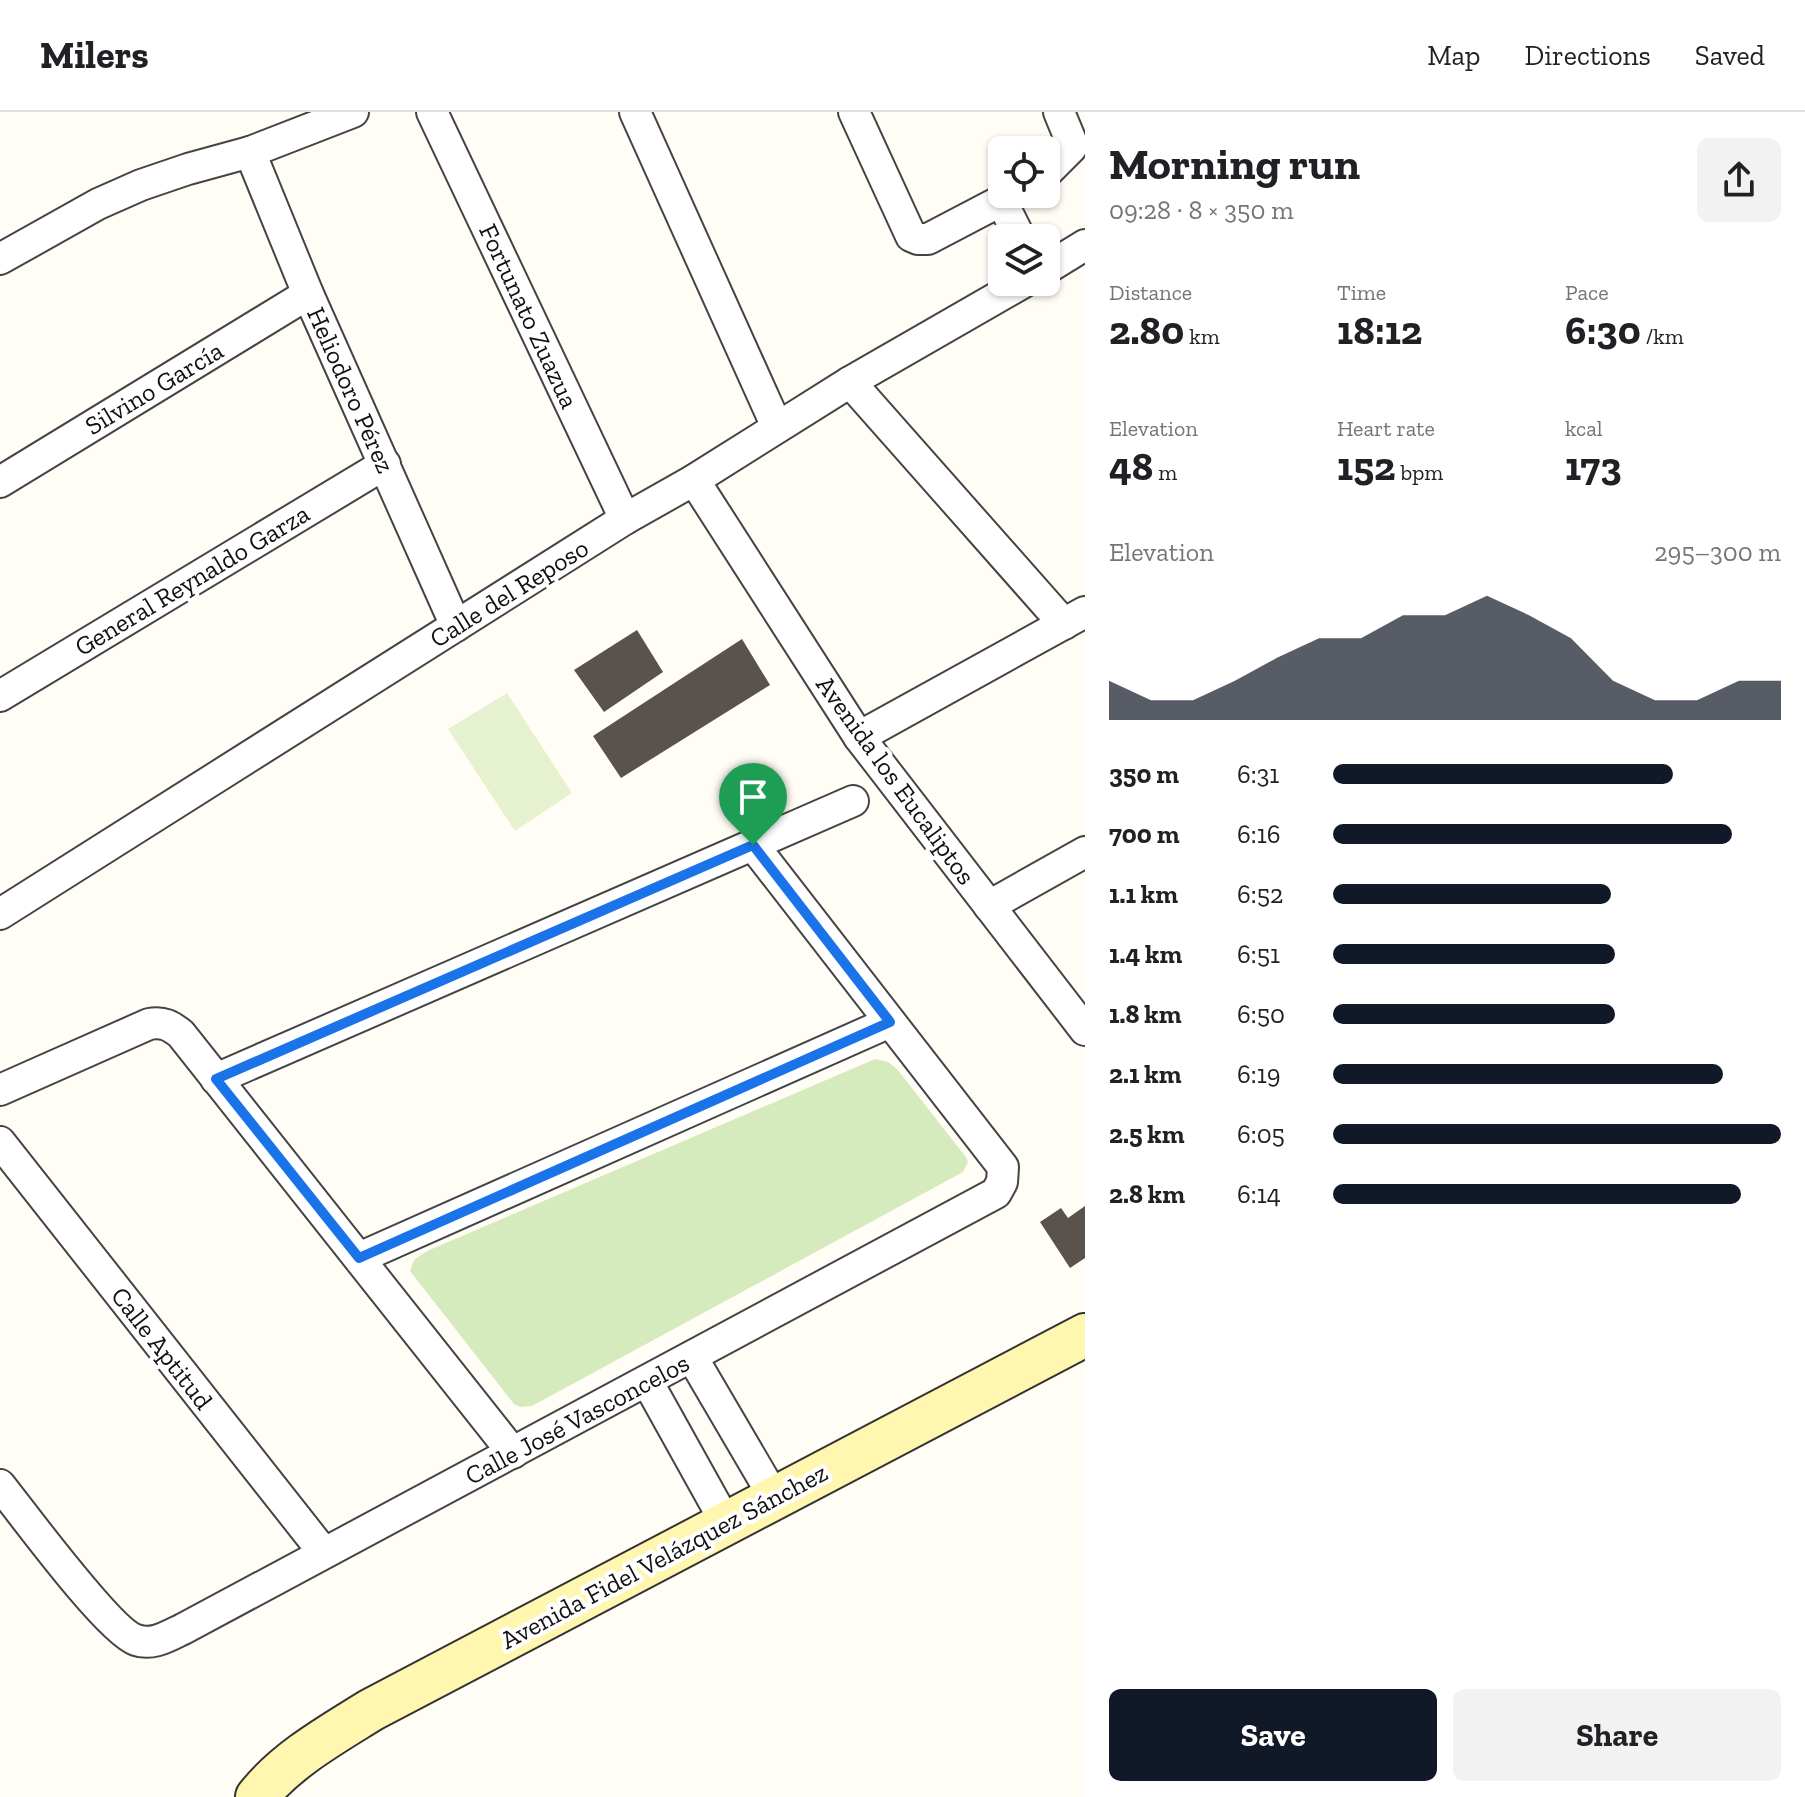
<!DOCTYPE html>
<meta charset="utf-8">
<style>
body{margin:0;font-family:"Zilla Slab",serif;background:#f2f2f2;color:#202124;height:100vh;display:flex;flex-direction:column;font-size:30px;white-space:nowrap}
*{box-sizing:border-box;margin:0}
p{font-size:26px;color:#757577}
.icon{flex:none;width:44px;height:44px;fill:none;stroke:currentColor;stroke-width:2;stroke-linecap:round;stroke-linejoin:round}
.map{position:relative;flex:1;overflow:hidden}
.sheet{display:flex;flex-direction:column;background:#fff;width:720px}
.sheet>*{flex:none}
.buttons{position:absolute;left:988px;top:24px;display:grid;gap:16px}
.buttons a{display:grid;place-items:center;width:72px;height:72px;border-radius:12px;background:#fff;box-shadow:0 2px 6px #0004;font-size:40px}
.pin{position:absolute;display:grid;place-items:center;width:68px;height:68px;color:#fff;margin:-82px -34px;border-radius:50% 50% 50% 0;rotate:-45deg;box-shadow:0 0 8px #0007}
.pin .icon{rotate:45deg}
.round{display:grid;place-items:center;flex:none;width:84px;height:84px;border-radius:12px;background:#f2f2f2}
.head{display:flex;align-items:center;justify-content:space-between;height:136px;padding:0 24px}
h1{font-size:44px;font-weight:700;line-height:60px}
.figures{display:grid;grid-template-columns:repeat(3,1fr);gap:12px;height:136px;padding:8px 24px}
.figures div{display:grid;align-content:center}
.figures b{font-size:40px;font-weight:700}
.figures small{font-size:22px;font-weight:400}
.figures p{font-size:22px}
.chart{height:224px;padding:16px 24px}
.chart p{display:flex;justify-content:space-between}
.chart svg{width:100%;height:144px;margin-top:8px;fill:#111827;opacity:.7}
.primary-button{display:flex;gap:16px;margin-top:auto;padding:16px 24px}
.primary-button a{flex:1;height:92px;border-radius:12px;background:#111827;color:#fff;font-size:32px;font-weight:700;line-height:92px;text-align:center}
.primary-button a+a{background:#f2f2f2;color:#202124}
ul{padding:0 24px;list-style:none;font-size:26px}
li{display:grid;grid-template-columns:128px 96px 1fr;align-items:center;height:60px}
li i{height:20px;border-radius:10px;background:#111827}
header{display:flex;align-items:center;gap:48px;box-sizing:border-box;height:112px;padding:0 40px;background:#fff;border-bottom:2px solid #e0e0e0}
header strong{font-size:38px}
nav{display:flex;gap:44px;margin-inline-start:auto;font-size:28px}
main{display:flex;flex:1;min-height:0}
.map>svg:first-child{display:block}
.green{fill:#d5ebbd}
.pitch{fill:#e6f2cf}
.building{fill:#5a524d}
.lines{fill:none;stroke-linecap:round;stroke-linejoin:round}
.street-casing{stroke:#444;stroke-width:34}
.secondary-casing{stroke:#333;stroke-width:46}
.street{stroke:#fff;stroke-width:30}
.secondary{stroke:#fff6b0;stroke-width:42}
.route-casing{stroke:#fff;stroke-width:16}
.route{stroke:#1a73e8;stroke-width:10}
.labels{text-anchor:middle;stroke-width:8;stroke-linejoin:round;paint-order:stroke}
.street-label{font-size:26px;fill:#111;stroke:#fff}
</style>
<header>
<strong>Milers</strong>
<nav><a>Map</a><a>Directions</a><a>Saved</a></nav>
</header>
<main>
<div class="map">
<svg width="1085" height="1685" viewBox="0 0 1085 1685">
<rect width="100%" height="100%" fill="#fffdf5"/>
<path class="green" d="M875 947 888 950 897 957 966 1045 968 1050 963 1060 532 1294 520 1295 514 1292 410 1159 414 1148 427 1139Z"/>
<path class="pitch" d="M507 581 572 681 515 719 448 617Z"/>
<g class="building">
<path d="M637 518 663 560 604 600 574 558Z"/>
<path d="M742 527 770 573 621 666 593 624Z"/>
<path d="M1085 1094V1146L1070 1156 1040 1110 1061 1096 1068 1106Z"/>
</g>
<g class="lines">
<g class="street-casing">
<g id="street">
<path d="M432 0 625 407"/>
<path d="M635 0 777 315"/>
<path d="M854 0 911 124 918 127H928L1014 82"/>
<path d="M250 40 308 182 456 514"/>
<path d="M1046 61 1071 36V29L1059 0"/>
<path d="M1002 90 1020 126"/>
<path d="M0 147 98 92 141 73 188 57 250 40 353 0"/>
<path d="M1046 157 1085 133"/>
<path d="M850 270 1064 512"/>
<path d="M694 368 859 625 1085 918"/>
<path d="M0 370 308 182"/>
<path d="M0 584 385 352"/>
<path d="M859 625 1085 500"/>
<path d="M989 794 1085 740"/>
<path d="M0 802 625 407 694 368 850 270 1024 170"/>
<path d="M216 967 853 689"/>
<path d="M0 978 149 912C163 909 171 914 181 922L513 1341"/>
<path d="M0 1030 324 1441"/>
<path d="M359 1146 890 910"/>
<path d="M692 1245 774 1385"/>
<path d="M647 1269 726 1411"/>
<path d="M0 1373C23 1402 109 1519 136 1528 153 1534 168 1524 183 1517L996 1081 1002 1070 1003 1055 753 733"/>
</g>
</g>
<g class="secondary-casing">
<path id="secondary" d="M257 1685C286 1648 331 1623 371 1598L1085 1223"/>
</g>
<use href="#street" class="street"/>
<use href="#secondary" class="secondary"/>
</g>
<g class="lines">
<g class="route-casing">
<path id="route" d="M753 733 890 910 359 1146 216 967Z"/>
</g>
<use href="#route" class="route"/>
</g>
<g class="labels">
<g class="street-label">
<text transform="translate(529 204) rotate(65)" y="9">Fortunato Zuazua</text>
<text transform="translate(154 276) rotate(-31)" y="9">Silvino García</text>
<text transform="translate(351 278) rotate(66)" y="9">Heliodoro Pérez</text>
<text transform="translate(192 468) rotate(-31)" y="9">General Reynaldo Garza</text>
<text transform="translate(509 481) rotate(-32)" y="9">Calle del Reposo</text>
<text transform="translate(896 668) rotate(54)" y="9">Avenida los Eucaliptos</text>
<text transform="translate(162 1236) rotate(52)" y="9">Calle Aptitud</text>
<text transform="translate(577 1307) rotate(-28)" y="9">Calle José Vasconcelos</text>
<text transform="translate(664 1444) rotate(-28)" y="9">Avenida Fidel Velázquez Sánchez</text>
</g>
</g>
</svg>
<div class="buttons">
<a><svg class="icon" aria-label="locate" viewBox="0 0 24 24"><circle cx="12" cy="12" r="6"/><path d="M12 2v4M12 18v4M2 12h4M18 12h4"/></svg></a>
<a><svg class="icon" aria-label="layers" viewBox="0 0 24 24"><path d="M12 4l9 5-9 5-9-5zM3 14l9 5 9-5"/></svg></a>
</div>
<div class="pin" style="left:753px;top:733px;background:#1e9e55"><svg class="icon" aria-label="arrive" viewBox="0 0 24 24"><path d="M6 21V4h12l-3 4 3 4H6"/></svg></div>
</div>
<section class="sheet">
<div class="head"><div><h1>Morning run</h1><p>09:28 · 8 × 350 m</p></div><a class="round"><svg class="icon" aria-label="share" viewBox="0 0 24 24"><path d="M12 15V3M7 8l5-5 5 5M5 13v7h14v-7"/></svg></a></div>
<div class="figures">
<div><p>Distance</p><b>2.80<small> km</small></b></div>
<div><p>Time</p><b>18:12</b></div>
<div><p>Pace</p><b>6:30<small> /km</small></b></div>
</div>
<div class="figures">
<div><p>Elevation</p><b>48<small> m</small></b></div>
<div><p>Heart rate</p><b>152<small> bpm</small></b></div>
<div><p>kcal</p><b>173</b></div>
</div>
<div class="chart"><p><span>Elevation</span>295–300 m</p>
<svg viewBox="0 0 160 44" preserveAspectRatio="none"><path d="M0 44V32L10 38L20 38L30 32L40 25L50 19L60 19L70 12L80 12L90 6L100 12L110 19L120 32L130 38L140 38L150 32L160 32V44z"/></svg>
</div>
<ul>
<li><b>350 m</b>6:31<i style="width:76%"></i></li>
<li><b>700 m</b>6:16<i style="width:89%"></i></li>
<li><b>1.1 km</b>6:52<i style="width:62%"></i></li>
<li><b>1.4 km</b>6:51<i style="width:63%"></i></li>
<li><b>1.8 km</b>6:50<i style="width:63%"></i></li>
<li><b>2.1 km</b>6:19<i style="width:87%"></i></li>
<li><b>2.5 km</b>6:05<i style="width:100%"></i></li>
<li><b>2.8 km</b>6:14<i style="width:91%"></i></li>
</ul>
<div class="primary-button"><a>Save</a><a>Share</a></div>
</section>
</main>
